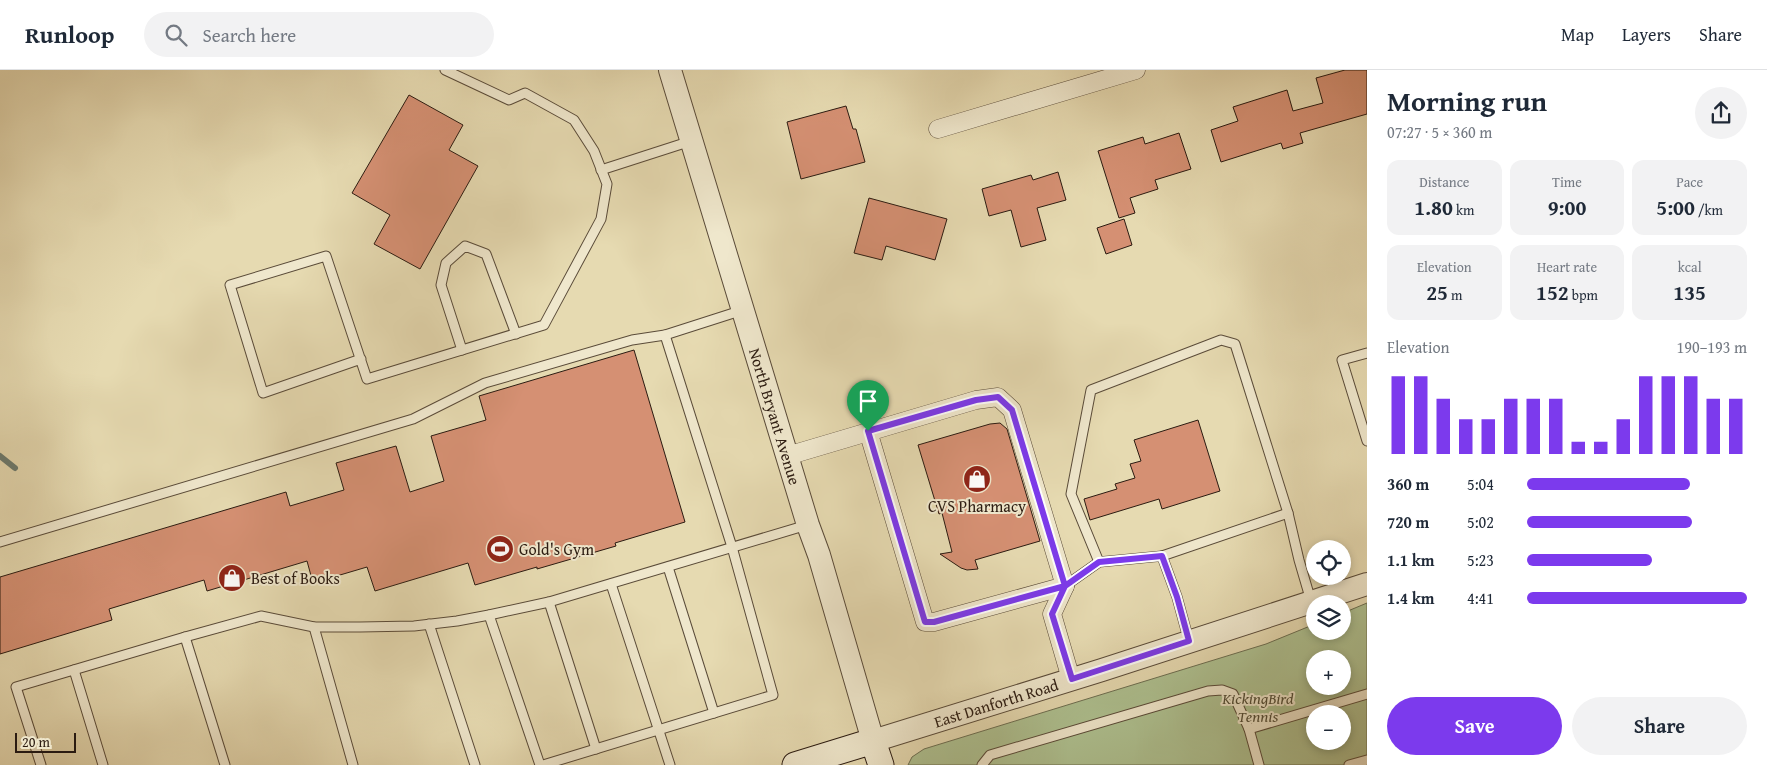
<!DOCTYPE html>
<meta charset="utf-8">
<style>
body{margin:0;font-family:"Gentium Book Plus",serif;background:#f2f2f3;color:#1f2937;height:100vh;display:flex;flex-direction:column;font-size:19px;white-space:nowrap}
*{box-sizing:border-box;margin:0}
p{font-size:16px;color:#747a83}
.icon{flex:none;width:28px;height:28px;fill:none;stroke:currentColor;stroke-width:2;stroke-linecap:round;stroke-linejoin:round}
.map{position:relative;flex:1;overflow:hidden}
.panel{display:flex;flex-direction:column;background:#fff;width:400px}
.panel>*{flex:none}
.fabs{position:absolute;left:1306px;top:470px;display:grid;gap:10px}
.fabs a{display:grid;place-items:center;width:45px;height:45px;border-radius:50%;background:#fff;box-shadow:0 2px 8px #0003;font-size:25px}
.scale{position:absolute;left:15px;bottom:12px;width:61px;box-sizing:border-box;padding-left:5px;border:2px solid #2b1b11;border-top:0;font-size:14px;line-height:18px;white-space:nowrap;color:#2b1b11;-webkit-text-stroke:4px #efe7cc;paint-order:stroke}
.pin{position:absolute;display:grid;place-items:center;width:42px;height:42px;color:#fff;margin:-51px -21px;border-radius:50% 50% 50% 0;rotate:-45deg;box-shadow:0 0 5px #0007}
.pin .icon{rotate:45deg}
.round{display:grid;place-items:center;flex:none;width:52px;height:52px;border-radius:26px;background:#f2f2f3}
.head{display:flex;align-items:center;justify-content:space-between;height:85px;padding:0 20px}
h1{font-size:28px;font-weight:700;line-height:38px}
.stats{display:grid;grid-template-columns:repeat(3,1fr);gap:8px;height:85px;padding:5px 20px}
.stats div{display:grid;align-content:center;border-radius:12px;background:#f2f2f3;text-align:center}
.stats b{font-size:21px;font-weight:700}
.stats small{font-size:14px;font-weight:400}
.stats p{font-size:14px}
.chart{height:140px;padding:10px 20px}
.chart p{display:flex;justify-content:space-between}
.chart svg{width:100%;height:90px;margin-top:5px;stroke:#7c3aed;stroke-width:6}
.button{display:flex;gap:10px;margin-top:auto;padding:10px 20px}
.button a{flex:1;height:58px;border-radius:30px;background:#7c3aed;color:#fff;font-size:20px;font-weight:700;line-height:58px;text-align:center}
.button a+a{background:#f2f2f3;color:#1f2937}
ul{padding:0 20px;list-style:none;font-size:16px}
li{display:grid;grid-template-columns:80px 60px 1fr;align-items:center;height:38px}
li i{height:12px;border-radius:6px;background:#7c3aed}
header{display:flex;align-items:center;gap:30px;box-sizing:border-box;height:70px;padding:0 25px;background:#fff;border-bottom:1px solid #e0e1e3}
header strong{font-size:24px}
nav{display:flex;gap:28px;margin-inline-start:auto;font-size:18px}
.search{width:350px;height:45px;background:#f2f2f3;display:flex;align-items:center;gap:12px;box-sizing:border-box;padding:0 18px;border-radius:28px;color:#747a83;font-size:19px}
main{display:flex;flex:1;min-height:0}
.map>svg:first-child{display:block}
.green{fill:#aec191;stroke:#6c6e51;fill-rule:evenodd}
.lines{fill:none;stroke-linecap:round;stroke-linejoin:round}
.stream{stroke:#6b7a6f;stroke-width:6}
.building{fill:#d59073;stroke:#2b1b11}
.service-casing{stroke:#5a4b39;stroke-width:11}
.minor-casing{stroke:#5a4b39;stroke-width:19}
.tertiary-casing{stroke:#5a4b39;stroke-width:24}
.secondary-casing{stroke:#2b1b11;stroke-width:27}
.service{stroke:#efe7cc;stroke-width:9}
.minor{stroke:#efe7cc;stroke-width:18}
.tertiary{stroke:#efe7cc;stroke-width:22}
.secondary{stroke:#efe7cc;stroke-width:25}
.route-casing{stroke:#fff;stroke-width:10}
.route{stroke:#7c3aed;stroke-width:6}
.labels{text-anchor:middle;stroke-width:4;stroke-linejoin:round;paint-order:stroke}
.street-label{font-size:16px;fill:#2b1b11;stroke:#efe7cc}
.poi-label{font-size:16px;fill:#2b1b11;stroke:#efe7cc;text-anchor:start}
.park-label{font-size:16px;font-style:italic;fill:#524d37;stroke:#efe7cc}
</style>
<header>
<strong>Runloop</strong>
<div class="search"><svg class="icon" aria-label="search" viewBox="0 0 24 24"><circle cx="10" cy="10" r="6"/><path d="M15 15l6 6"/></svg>Search here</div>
<nav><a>Map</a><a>Layers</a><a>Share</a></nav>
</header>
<main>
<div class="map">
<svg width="1367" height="695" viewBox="0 0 1367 695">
<rect width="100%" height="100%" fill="#e6dab1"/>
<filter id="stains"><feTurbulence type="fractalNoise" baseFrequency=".004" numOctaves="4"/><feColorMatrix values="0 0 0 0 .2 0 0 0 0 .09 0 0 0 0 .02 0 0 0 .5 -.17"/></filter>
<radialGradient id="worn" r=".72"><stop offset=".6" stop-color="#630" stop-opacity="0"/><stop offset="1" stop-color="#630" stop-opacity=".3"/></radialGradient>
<path class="green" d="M1367 533V695H908L912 687 924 679 1266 574 1315 554V561H1342L1343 543ZM1315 589H1342V616H1315ZM1315 644H1342V671H1315Z"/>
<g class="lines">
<path class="stream" d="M0 386 15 398"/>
</g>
<g class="building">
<path d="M1345 0H1367V44L1300 63 1303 73 1283 79 1281 73 1221 92 1211 60 1238 51 1233 37 1287 20 1293 41 1323 33 1316 8Z"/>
<path d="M409 25 463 55 449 80 478 96 420 199 374 174 390 145 352 123Z"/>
<path d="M846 36 853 59H856L865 92 801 109 787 52Z"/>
<path d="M1179 63 1191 99 1155 110 1158 119 1130 128 1135 143 1119 148 1098 81 1143 67 1145 74Z"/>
<path d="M1058 102 1066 130 1037 138 1046 170 1021 177 1011 140 989 146 982 119 1031 105 1033 110Z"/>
<path d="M869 128 947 149 935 190 886 176 882 190 854 183Z"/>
<path d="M1124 149 1132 175 1106 184 1097 158Z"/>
<path d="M634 280 685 452 615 473 616 476 537 499V497L475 515 468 493 375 521 367 497 313 513 307 491 207 521 204 510 109 539 112 550 0 584V507L286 422 290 436 344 420 336 393 396 376 410 422 444 411 431 366 486 350 479 326Z"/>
<path d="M1198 350 1220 421 1162 439 1159 429 1090 450 1084 429 1117 419 1115 414 1135 408 1130 394 1141 391 1134 370Z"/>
<path d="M1000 353 1007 359 1040 471 975 490 978 499 967 500 961 498 940 484 952 482 942 443 939 444 918 375 990 354Z"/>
</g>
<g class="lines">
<g class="service-casing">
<g id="service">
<path d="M601 100 691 71"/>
<path d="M462 280 441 215 446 193 465 176 486 184 516 264"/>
<path d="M1367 283 1342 290 1367 371"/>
<path d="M361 289 263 323 230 215 326 186 367 309 544 255 601 149 607 114 594 81 574 50 525 23 509 30 445 0"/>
<path d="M0 472 413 349 485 313 632 270 665 265 743 240"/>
<path d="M1099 492 1071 424 1091 320 1221 270 1235 274 1288 443"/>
<path d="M668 497 714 643"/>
<path d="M611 514 670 695"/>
<path d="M1065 516 1099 492 1162 486"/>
<path d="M549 532 596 679"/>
<path d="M489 545 540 695"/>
<path d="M429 554 475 695"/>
<path d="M314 557 353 695"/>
<path d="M185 567 225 695"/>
<path d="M1189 571 1177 527 1162 486 1288 443 1299 490 1311 531"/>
<path d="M74 600 103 695"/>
<path d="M41 695 16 617 185 567 261 546 314 557H360L414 556 457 551 489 545 549 532 807 455"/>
<path d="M543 695 773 625 732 477 665 265"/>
<path d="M982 695 990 685 1208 621 1222 620 1233 624 1249 659"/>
<path d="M1259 695 1249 659 1367 624"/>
<path d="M1349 695 1367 690"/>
</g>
</g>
<g class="minor-casing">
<g id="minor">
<path d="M938 59 1136 0"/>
<path d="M868 361 925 552H934L1065 516"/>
<path d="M787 386 976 330 998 327 1012 340 1065 516 1052 544 1071 609"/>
</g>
</g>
<g class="tertiary-casing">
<g id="tertiary">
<path id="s1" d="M670 0 808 455 819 485 873 671 1102 600 1367 514"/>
</g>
</g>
<g class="secondary-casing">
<path id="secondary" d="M795 695 873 671 881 695"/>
</g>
<use href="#service" class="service"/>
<use href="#minor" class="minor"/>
<use href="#tertiary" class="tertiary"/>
<use href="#secondary" class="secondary"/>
</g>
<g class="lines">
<g class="route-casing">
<path id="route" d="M868 361 976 330 998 327 1012 340 1065 516 1052 544 1072 609 1189 571 1177 527 1162 486 1099 492 1065 516 934 552H925L868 361"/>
</g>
<use href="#route" class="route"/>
</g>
<defs>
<g id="shop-disc" transform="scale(1.4375)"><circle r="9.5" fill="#8f2418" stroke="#efe7cc"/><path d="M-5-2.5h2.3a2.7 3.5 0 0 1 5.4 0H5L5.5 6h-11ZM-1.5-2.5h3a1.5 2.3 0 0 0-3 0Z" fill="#fff"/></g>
<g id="stadium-disc" transform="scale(1.4375)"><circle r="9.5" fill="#8f2418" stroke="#efe7cc"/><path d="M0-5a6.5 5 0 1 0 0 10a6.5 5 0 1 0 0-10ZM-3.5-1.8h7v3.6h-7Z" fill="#fff"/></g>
</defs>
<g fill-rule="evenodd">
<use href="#shop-disc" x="977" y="409"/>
<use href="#stadium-disc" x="500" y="479"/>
<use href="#shop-disc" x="232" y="508"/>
</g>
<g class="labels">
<g class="street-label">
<text dy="6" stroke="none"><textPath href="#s1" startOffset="362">North Bryant Avenue</textPath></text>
<text dy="6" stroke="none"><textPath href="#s1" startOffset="830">East Danforth Road</textPath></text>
</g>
<g class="poi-label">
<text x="977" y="442" text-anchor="middle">CVS Pharmacy</text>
<text x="519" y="485">Gold's Gym</text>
<text x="251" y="514">Best of Books</text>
</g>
<g class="park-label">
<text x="1258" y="634">KickingBird<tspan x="1258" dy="18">Tennis</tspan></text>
</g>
</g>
<rect width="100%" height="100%" filter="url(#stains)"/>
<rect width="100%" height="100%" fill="url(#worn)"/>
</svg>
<div class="fabs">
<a><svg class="icon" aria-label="locate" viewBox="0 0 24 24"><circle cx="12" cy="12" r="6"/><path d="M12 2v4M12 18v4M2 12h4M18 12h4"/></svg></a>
<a><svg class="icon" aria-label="layers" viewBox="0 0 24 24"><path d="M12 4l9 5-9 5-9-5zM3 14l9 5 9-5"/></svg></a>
<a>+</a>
<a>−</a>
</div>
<div class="scale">20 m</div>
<div class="pin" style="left:868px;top:361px;background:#1e9e55"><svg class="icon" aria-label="arrive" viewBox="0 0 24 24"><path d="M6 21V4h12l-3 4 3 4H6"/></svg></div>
</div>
<section class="panel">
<div class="head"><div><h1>Morning run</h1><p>07:27 · 5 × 360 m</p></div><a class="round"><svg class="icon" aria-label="share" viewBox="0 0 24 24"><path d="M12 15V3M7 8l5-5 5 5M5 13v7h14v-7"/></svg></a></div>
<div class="stats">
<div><p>Distance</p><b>1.80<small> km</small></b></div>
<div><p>Time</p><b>9:00</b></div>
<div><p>Pace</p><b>5:00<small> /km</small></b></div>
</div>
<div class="stats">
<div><p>Elevation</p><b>25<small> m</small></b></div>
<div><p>Heart rate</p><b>152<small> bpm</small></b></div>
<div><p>kcal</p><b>135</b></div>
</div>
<div class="chart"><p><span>Elevation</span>190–193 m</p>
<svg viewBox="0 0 160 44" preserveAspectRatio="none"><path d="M5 44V6M15 44V6M25 44V17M35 44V27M45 44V27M55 44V17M65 44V17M75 44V17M85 44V38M95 44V38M105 44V27M115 44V6M125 44V6M135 44V6M145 44V17M155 44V17"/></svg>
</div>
<ul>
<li><b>360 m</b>5:04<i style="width:74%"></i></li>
<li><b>720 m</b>5:02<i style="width:75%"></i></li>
<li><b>1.1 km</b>5:23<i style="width:57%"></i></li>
<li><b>1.4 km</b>4:41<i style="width:100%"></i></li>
</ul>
<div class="button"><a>Save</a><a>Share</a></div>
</section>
</main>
